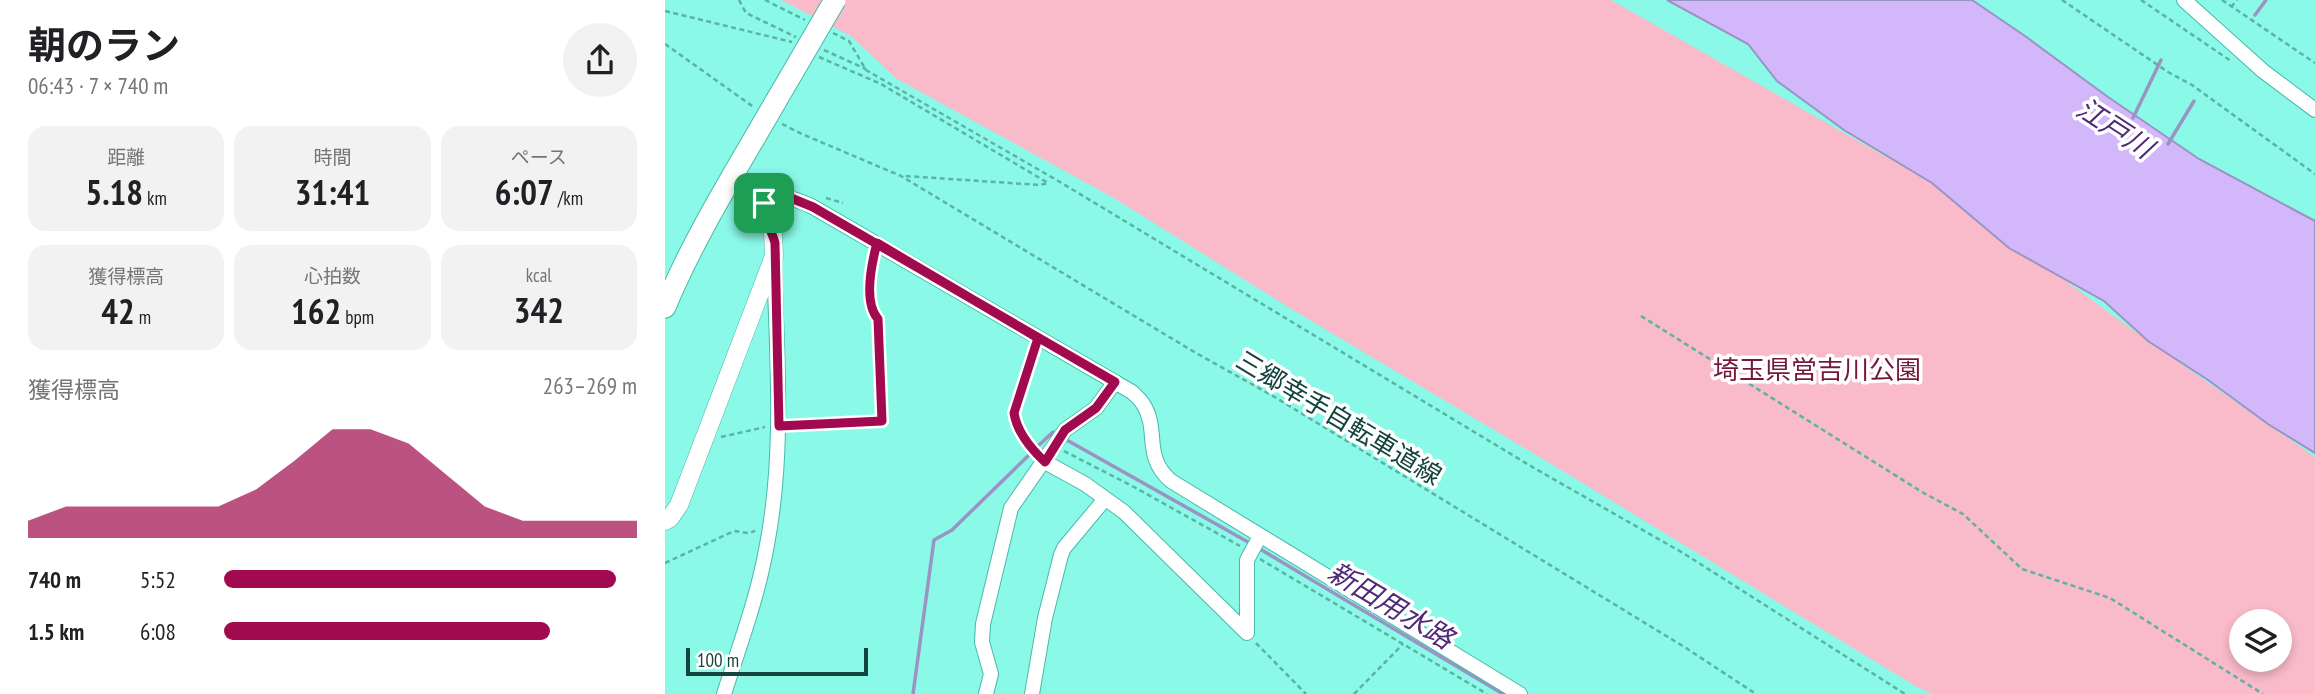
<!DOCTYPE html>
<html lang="ja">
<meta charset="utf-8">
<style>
body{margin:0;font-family:"PT Sans Narrow","Noto Sans JP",sans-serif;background:#f2f2f2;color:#202124;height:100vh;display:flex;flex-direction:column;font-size:26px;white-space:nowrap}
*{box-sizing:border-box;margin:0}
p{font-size:23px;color:#757577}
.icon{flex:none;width:38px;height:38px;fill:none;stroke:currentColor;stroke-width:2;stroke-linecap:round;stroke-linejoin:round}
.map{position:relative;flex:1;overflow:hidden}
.side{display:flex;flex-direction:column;background:#fff;width:665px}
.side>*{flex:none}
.tools{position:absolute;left:1564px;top:609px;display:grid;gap:14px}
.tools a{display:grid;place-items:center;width:63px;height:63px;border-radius:50%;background:#fff;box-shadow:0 4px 10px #0003;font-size:35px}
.scale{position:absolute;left:21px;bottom:18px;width:182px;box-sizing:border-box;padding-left:7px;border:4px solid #14443e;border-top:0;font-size:19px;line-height:24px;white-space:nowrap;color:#14443e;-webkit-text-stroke:5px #fff;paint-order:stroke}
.pin{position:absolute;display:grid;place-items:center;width:60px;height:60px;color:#fff;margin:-30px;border-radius:14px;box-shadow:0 4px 10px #0006}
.round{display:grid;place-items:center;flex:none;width:74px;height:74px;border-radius:37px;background:#f2f2f2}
.summary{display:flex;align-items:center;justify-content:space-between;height:119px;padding:0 28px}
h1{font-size:38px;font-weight:700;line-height:52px}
.figures{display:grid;grid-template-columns:repeat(3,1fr);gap:10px;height:119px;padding:7px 28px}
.figures div{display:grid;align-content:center;border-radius:18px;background:#f2f2f2;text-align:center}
.figures b{font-size:35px;font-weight:700}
.figures small{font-size:19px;font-weight:400}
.figures p{font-size:19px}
.chart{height:196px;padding:14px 28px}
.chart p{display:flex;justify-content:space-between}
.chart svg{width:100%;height:126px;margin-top:7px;fill:#a10a4e;opacity:.7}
ul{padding:0 28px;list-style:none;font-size:23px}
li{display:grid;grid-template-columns:112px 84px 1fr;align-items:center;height:52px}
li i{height:18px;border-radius:9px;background:#a10a4e}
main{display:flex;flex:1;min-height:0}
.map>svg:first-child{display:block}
.green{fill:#f9bac9;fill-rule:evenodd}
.water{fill:#d2b7fb;stroke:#9994c2;stroke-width:2}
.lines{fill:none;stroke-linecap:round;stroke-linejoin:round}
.stream{stroke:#9994c2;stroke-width:3.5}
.service-casing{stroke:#47b9aa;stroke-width:9}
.minor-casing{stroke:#47b9aa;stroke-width:16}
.tertiary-casing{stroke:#47b9aa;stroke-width:19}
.secondary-casing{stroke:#47b9aa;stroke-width:23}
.path{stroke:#5cb2a5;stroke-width:2.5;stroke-dasharray:5 3.5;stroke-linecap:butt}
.service{stroke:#fff;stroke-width:7}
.minor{stroke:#fff;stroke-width:14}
.tertiary{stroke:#fff;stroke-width:18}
.secondary{stroke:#fff;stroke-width:21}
.secondary-bridge-casing{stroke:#47b9aa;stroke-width:23;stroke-linecap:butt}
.secondary-bridge{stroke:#fff;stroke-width:21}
.route-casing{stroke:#fff;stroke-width:14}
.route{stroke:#a10a4e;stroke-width:9}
.labels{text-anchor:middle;stroke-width:7;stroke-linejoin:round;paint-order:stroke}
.park-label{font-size:26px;fill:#75193c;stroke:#fff}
.street-label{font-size:26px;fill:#14443e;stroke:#fff}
.water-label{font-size:28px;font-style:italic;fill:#502a78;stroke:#fff}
</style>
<main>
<section class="side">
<div class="summary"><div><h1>朝のラン</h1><p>06:43 · 7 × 740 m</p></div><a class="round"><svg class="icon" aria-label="share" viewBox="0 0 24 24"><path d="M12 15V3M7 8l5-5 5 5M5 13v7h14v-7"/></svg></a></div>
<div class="figures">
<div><p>距離</p><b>5.18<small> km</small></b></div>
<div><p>時間</p><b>31:41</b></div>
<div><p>ペース</p><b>6:07<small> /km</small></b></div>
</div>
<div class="figures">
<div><p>獲得標高</p><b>42<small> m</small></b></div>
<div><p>心拍数</p><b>162<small> bpm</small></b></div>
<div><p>kcal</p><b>342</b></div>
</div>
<div class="chart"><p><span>獲得標高</span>263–269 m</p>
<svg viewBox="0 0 160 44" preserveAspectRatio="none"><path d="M0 44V38L10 33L20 33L30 33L40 33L50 33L60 27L70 17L80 6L90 6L100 11L110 22L120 33L130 38L140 38L150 38L160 38V44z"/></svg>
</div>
<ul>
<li><b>740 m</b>5:52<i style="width:95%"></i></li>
<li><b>1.5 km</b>6:08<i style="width:79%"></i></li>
</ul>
</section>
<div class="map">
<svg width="1650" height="694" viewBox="0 0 1650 694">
<rect width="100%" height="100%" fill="#8bf9e8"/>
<path class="green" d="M116 0H946L1267 183 1483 341 1650 457V694H1268L1252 687 883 462 628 310 449 198 232 79 186 36ZM1577 621H1615V660H1577Z"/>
<path class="water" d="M1002 0H1307L1360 36 1443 97 1534 159 1650 221V453L1603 424 1543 380 1483 341 1439 301 1344 248 1267 183 1179 130 1112 81 1083 44Z"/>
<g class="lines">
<g class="stream">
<path d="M1590 15 1601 0"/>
<path d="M1468 118 1496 60"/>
<path d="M1503 144 1529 101"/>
<path d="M400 439 583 542"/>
<path d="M372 447 388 432"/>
<path d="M595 549 838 694"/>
<path d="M248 694 269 540 287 530 364 455"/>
</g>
<g class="service-casing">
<path id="service" d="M114 426 217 420 213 319C199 302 207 263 212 244"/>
</g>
<g class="minor-casing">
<g id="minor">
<path d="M1519 0 1598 71 1650 110"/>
<path d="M102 200C119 195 132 199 148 207L467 392C471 396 476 400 478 404 495 430 477 456 506 481L855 694"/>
<path d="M380 462 420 484 459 512 582 633V560L595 536"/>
<path d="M59 694C74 647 92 599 101 550 120 455 112 358 109 261"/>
<path d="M321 694 326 674 317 642 318 624 346 508 400 430 431 408 450 382"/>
<path d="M367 694 380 618 396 555 399 548 440 499"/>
</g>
</g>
<g class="tertiary-casing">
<path id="tertiary" d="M0 521 5 518 14 505 109 256 108 233 97 207 102 200"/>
</g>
<g class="secondary-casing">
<path id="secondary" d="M0 307C30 235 72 169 111 101"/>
</g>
<g class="path">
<path d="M74 0 81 13 131 37"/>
<path d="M100 0 140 20"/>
<path d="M1397 0 1503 72 1527 85 1650 174"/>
<path d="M1476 0 1566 61"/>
<path d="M1557 0 1650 63"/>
<path d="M1566 7 1572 0"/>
<path d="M0 11 127 42"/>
<path d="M168 33 184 41 201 70 395 182 869 468 1018 553 1240 694"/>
<path d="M0 44 90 108"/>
<path d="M159 50 201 69"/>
<path d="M154 57 216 84 383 183 375 185 240 176"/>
<path d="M117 124 137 134 236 176 531 353 608 396 1021 648 1091 694"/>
<path d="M161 198 178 203"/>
<path d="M976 316 1257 492 1298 514 1357 569 1445 598 1598 694"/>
<path d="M369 351 349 413C351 428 361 440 369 451"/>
<path d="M56 437 100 427"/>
<path d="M399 451 469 487 575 546"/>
<path d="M595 559 822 694"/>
<path d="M0 563 69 531 83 533 90 531"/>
<path d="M591 643 641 694"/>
<path d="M689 694 738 644"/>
</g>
<use href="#service" class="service"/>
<use href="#minor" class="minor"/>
<use href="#tertiary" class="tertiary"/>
<use href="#secondary" class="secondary"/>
<g class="secondary-bridge-casing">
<path id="secondary-bridge" d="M111 101 170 0"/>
</g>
<use href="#secondary-bridge" class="secondary-bridge"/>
</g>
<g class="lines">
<g class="route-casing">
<path id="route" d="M99 203C96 216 107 230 110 243L114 426 217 421 213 319C198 302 207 262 212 243L373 338 349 413C352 432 366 449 380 462L400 430 431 408 450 382 148 207 126 198 114 197 99 203"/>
</g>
<use href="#route" class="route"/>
</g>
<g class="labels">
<g class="park-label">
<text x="1152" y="379">埼玉県営吉川公園</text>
</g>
<g class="street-label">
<text transform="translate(674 418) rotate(31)" y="9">三郷幸手自転車道線</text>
</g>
<g class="water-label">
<text transform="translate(1450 128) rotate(33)" y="10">江戸川</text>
<text transform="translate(726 605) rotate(31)" y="10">新田用水路</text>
</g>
</g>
</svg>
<div class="tools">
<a><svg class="icon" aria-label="layers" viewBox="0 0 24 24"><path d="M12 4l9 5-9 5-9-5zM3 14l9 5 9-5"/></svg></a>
</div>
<div class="scale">100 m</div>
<div class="pin" style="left:99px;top:203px;background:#1e9e55"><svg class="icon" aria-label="arrive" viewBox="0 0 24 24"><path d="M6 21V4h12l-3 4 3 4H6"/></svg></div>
</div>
</main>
